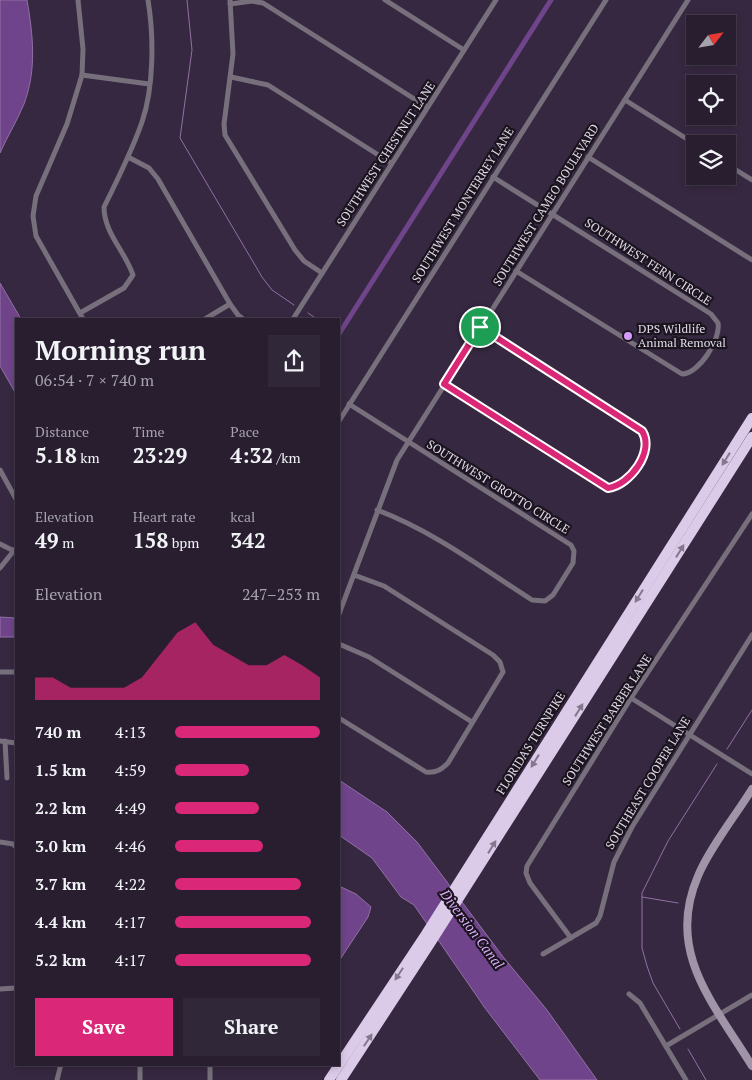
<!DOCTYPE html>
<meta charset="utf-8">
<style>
body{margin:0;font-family:"PT Serif",serif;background:#302738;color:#f1f3f6;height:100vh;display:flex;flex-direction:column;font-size:19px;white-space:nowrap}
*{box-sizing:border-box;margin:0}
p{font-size:16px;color:#a5a2ab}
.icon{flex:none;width:28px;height:28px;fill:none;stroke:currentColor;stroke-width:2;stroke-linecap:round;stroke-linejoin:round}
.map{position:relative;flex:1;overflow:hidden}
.side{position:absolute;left:15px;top:318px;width:325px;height:748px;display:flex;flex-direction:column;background:#281e30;border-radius:0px;box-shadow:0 2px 8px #0003,0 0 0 1px #443c4c}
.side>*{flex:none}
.needle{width:32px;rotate:59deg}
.buttons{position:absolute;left:686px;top:15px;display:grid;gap:10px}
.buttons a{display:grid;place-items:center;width:50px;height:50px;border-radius:0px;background:#281e30;box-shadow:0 2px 8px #0003,0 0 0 1px #443c4c;font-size:25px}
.pin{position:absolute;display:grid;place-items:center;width:42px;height:42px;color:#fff;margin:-21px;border:2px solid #fff;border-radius:50%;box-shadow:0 1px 5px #0007}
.round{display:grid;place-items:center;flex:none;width:52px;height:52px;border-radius:0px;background:#302738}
.summary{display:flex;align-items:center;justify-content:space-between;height:85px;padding:0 20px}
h1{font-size:28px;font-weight:700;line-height:38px}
.metrics{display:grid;grid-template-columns:repeat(3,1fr);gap:8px;height:85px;padding:5px 20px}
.metrics div{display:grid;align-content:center}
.metrics b{font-size:21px;font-weight:700}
.metrics small{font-size:14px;font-weight:400}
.metrics p{font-size:14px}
.chart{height:140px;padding:10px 20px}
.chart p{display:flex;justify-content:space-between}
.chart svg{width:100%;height:90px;margin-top:5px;fill:#db2777;opacity:.7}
.primary-button{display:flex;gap:10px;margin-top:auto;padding:10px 20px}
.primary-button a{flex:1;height:58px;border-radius:0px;background:#db2777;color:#fff;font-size:20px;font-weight:700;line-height:58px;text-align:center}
.primary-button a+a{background:#302738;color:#f1f3f6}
ul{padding:0 20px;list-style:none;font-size:16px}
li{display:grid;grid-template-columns:80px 60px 1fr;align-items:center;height:38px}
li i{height:12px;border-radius:6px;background:#db2777}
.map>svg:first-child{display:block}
.water{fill:#70448a;stroke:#9270a6}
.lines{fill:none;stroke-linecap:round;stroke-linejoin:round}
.stream{stroke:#9270a6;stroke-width:1}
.canal{stroke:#70448a;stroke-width:5}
.street{stroke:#77707c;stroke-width:5}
.secondary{stroke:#a094a8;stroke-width:8}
.highway{stroke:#dccae9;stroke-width:10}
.oneway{fill:#85788e}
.route-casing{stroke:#fff;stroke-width:10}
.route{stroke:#db2777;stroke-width:6}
.poi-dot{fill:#d69bfa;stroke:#1a141e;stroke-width:2}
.labels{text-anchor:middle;stroke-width:4.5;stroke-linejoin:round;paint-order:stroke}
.street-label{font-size:12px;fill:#e1d8e7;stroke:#1a141e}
.poi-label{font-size:12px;fill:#e1d8e7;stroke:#1a141e;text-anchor:start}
.water-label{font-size:14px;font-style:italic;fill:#ddadfb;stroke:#1a141e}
</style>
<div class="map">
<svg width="752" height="1080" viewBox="0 0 752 1080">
<rect width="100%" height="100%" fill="#362840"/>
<g class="water">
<path d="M0 0H27C33 35 37 69 24 104 17 121 7 137 0 153Z"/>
<path d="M0 283 21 319H16V394L0 366Z"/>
<path d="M0 617 16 618V637H0Z"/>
<path d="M339 780 387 812 417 842 504 958 547 1010 597 1080H540L485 1008 414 905 401 897 372 858 339 835Z"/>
<path d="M339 886 356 894 371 907 368 917 339 961Z"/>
</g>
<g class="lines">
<g class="stream">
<path d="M187 0 192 50 180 138 262 277 272 290 294 305"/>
<path d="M308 313 317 319"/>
<path d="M339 332 340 333"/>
<path d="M727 749 752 710"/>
<path d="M642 897 678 903"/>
<path d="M680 1029 653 983 647 966 642 948V893L668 841 717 764"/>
<path d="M688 1049 706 1080"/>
</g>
<path class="canal" d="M339 334 551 0"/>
<g class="street">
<path d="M78 0 83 49 82 75 67 124 36 196 33 216 36 236 83 319"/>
<path d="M230 0 233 54 224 124 225 135 295 250 304 261 322 273"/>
<path d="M385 0 464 50"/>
<path d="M230 4 252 1 263 3 427 107"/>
<path d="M82 75 149 84"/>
<path d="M231 77 268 85 391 163"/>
<path d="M625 100 695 144"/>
<path d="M128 157 149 168 158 179 230 304 238 315 243 319"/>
<path d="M588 157 752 260"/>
<path d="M728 165 752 180"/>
<path d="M493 177 711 314 718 323C721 339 699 374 682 374L516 271"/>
<path d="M80 313 124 288 133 275C125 251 104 233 104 207 118 179 132 151 142 122 154 87 154 36 148 0"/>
<path d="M205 319 230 304"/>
<path d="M293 319 496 0"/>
<path d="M444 384 608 488C630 484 655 451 642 431L480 327"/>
<path d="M349 404 571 545 574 551 573 563 553 595 545 601 532 600C482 568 433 531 377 510"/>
<path d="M339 421 606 0"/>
<path d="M0 470 16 499"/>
<path d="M0 544 16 552"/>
<path d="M0 568 16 548"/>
<path d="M339 614 397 460 688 0"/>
<path d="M339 644 369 657 472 722"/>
<path d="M0 672H16"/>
<path d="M631 698 752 774"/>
<path d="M339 718 426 772C436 773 441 770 448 763L503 672 500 662 493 655 384 586 354 575"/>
<path d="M0 741 16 743"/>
<path d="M5 741 7 778"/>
<path d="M0 842 13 844 16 847"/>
<path d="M571 938 530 883 526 873 527 866 631 698 752 514"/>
<path d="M543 954 596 923 600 916 614 862 632 827 752 635"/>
<path d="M0 989 16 988"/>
<path d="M629 994 640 1003 686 1080"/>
<path d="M666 1046 752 995"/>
<path d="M57 1080 61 1064"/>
<path d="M140 1080V1064"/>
<path d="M210 1080V1064"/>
</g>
<path class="secondary" d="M752 789C736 815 709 849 698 876 665 952 714 1004 752 1066"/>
<g class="highway">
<path d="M329 1080 426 934 752 418"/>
<path d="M341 1080 431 942 752 437"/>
</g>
</g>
<defs><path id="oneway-solid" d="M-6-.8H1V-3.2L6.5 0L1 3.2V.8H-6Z" transform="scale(1.25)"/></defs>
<g class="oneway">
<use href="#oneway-solid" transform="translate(726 459) rotate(122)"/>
<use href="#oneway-solid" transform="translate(680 551) rotate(-58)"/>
<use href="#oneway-solid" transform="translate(639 596) rotate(122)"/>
<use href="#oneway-solid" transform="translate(579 710) rotate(-58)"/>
<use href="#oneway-solid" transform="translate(535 761) rotate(122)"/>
<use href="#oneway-solid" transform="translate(492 847) rotate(-58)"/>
<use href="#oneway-solid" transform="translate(399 974) rotate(123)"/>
<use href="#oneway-solid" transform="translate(368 1040) rotate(-56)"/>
</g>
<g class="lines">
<g class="route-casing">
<path id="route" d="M480 327 642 431C655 451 630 485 608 488L444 384Z"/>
</g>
<use href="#route" class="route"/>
</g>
<circle class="poi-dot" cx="628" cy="336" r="5"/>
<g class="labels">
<g class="street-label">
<text transform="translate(386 154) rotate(-57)" y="4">SOUTHWEST CHESTNUT LANE</text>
<text transform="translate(463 205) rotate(-58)" y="4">SOUTHWEST MONTERREY LANE</text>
<text transform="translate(546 205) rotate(-58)" y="4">SOUTHWEST CAMEO BOULEVARD</text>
<text transform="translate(648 262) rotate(33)" y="4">SOUTHWEST FERN CIRCLE</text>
<text transform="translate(498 487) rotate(32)" y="4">SOUTHWEST GROTTO CIRCLE</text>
<text transform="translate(607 720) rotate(-57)" y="4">SOUTHWEST BARBER LANE</text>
<text transform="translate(531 743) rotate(-58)" y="4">FLORIDA'S TURNPIKE</text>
<text transform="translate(648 783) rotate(-59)" y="4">SOUTHEAST COOPER LANE</text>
</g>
<g class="poi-label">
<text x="638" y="333">DPS Wildlife<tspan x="638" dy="14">Animal Removal</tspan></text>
</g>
<g class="water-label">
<text transform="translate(472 929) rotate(53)" y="5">Diversion Canal</text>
</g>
</g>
</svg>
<div class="buttons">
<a><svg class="needle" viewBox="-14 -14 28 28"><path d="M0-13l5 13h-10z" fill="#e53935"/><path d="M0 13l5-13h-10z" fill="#a5a2ab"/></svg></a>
<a><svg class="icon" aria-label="locate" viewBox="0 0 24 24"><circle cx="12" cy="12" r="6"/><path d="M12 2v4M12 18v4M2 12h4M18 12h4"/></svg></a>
<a><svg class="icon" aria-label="layers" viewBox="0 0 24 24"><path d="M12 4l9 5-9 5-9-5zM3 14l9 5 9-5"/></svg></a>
</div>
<div class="pin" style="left:480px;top:327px;background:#1e9e55"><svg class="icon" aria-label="arrive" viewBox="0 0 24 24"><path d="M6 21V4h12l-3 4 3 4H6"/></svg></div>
<section class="side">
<div class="summary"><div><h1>Morning run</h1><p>06:54 · 7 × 740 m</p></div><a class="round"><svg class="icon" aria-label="share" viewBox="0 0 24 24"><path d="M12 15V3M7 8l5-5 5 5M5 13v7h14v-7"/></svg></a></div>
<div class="metrics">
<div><p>Distance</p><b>5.18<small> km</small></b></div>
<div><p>Time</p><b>23:29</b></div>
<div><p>Pace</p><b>4:32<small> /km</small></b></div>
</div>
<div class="metrics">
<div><p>Elevation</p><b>49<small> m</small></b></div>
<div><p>Heart rate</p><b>158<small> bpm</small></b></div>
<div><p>kcal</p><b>342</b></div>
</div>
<div class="chart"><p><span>Elevation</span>247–253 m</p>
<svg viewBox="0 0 160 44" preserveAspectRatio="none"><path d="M0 44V33L10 33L20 38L30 38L40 38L50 38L60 33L70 22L80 11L90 6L100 17L110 22L120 27L130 27L140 22L150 27L160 33V44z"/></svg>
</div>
<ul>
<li><b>740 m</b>4:13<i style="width:100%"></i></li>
<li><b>1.5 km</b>4:59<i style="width:51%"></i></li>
<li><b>2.2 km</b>4:49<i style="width:58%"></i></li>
<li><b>3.0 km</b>4:46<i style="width:61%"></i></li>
<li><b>3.7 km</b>4:22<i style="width:87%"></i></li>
<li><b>4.4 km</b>4:17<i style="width:94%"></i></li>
<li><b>5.2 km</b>4:17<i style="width:94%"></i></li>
</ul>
<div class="primary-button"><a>Save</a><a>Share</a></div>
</section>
</div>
